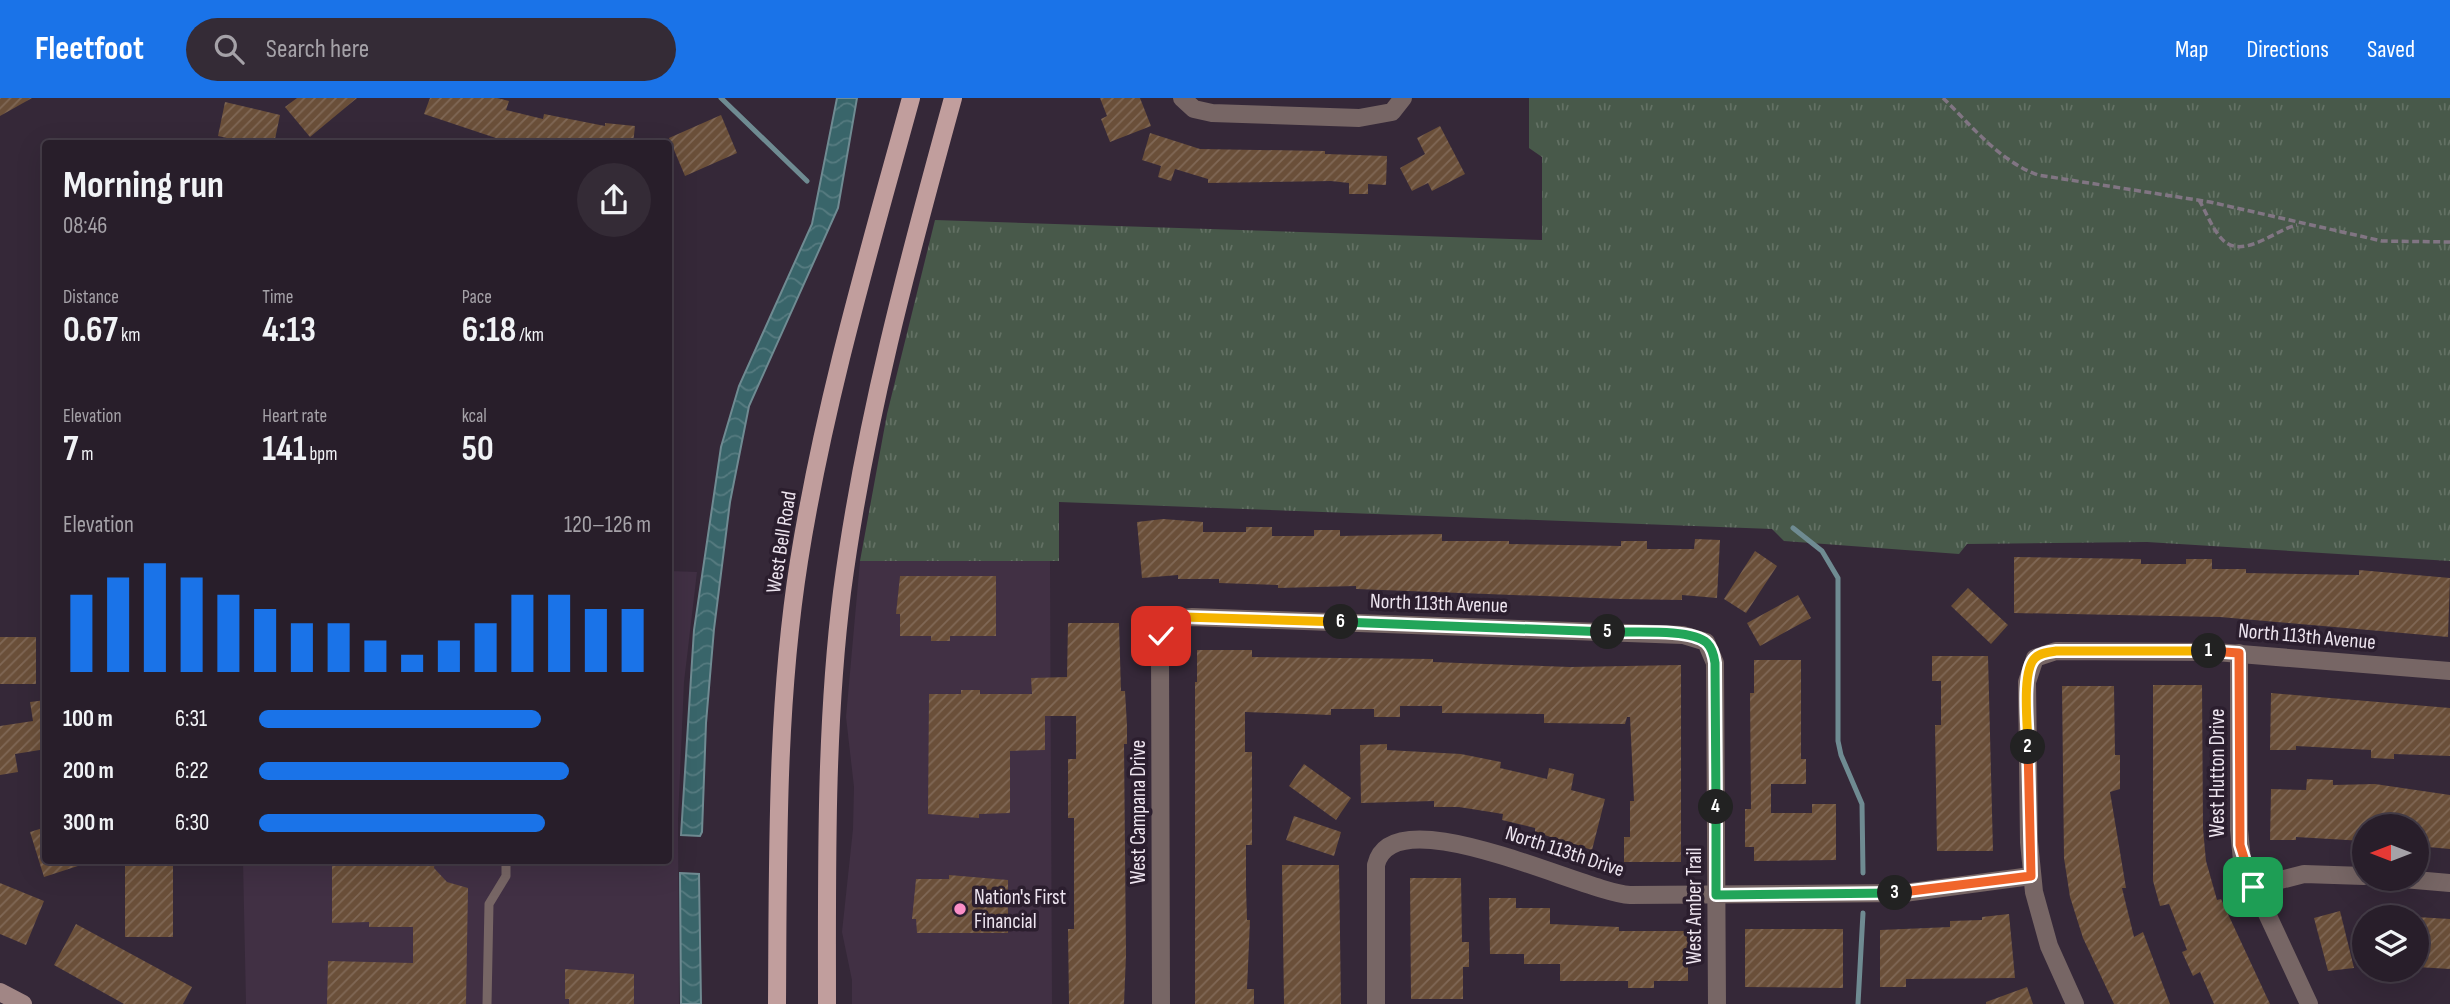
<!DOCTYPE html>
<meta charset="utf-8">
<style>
body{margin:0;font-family:"Sofia Sans Condensed",sans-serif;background:#342b36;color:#f1f3f6;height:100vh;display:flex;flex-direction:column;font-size:26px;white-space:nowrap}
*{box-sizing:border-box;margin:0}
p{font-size:23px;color:#a5a2a8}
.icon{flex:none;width:38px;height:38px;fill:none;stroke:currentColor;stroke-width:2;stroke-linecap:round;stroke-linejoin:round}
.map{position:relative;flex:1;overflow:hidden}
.sheet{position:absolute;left:42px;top:42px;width:630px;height:724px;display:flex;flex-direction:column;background:#281e2a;border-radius:7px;box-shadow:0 7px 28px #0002,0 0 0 2px #443c47}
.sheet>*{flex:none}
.needle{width:46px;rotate:270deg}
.tools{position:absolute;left:2352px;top:716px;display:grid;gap:14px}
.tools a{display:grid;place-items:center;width:77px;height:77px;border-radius:50%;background:#281e2a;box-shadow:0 7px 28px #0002,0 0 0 2px #443c47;font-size:35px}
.pin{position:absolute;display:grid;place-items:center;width:60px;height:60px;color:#fff;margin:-30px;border-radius:14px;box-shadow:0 4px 10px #0006}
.km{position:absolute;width:35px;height:35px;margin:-18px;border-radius:50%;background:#222;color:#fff;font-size:19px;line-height:35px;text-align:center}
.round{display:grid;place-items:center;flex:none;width:74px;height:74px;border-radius:37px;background:#342b36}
.head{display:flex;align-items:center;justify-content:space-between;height:119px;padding:0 21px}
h1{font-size:38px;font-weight:700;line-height:52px}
.figures{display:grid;grid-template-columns:repeat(3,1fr);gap:10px;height:119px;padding:7px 21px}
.figures div{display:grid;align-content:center}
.figures b{font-size:35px;font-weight:700}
.figures small{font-size:19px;font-weight:400}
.figures p{font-size:19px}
.chart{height:196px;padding:14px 21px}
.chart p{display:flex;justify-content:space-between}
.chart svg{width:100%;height:126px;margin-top:7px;stroke:#1a73e8;stroke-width:6}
ul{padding:0 21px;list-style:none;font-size:23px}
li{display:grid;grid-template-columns:112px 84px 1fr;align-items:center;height:52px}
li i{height:18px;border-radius:9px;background:#1a73e8}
header{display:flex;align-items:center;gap:42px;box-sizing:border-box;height:98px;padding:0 35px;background:#1a73e8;color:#fff}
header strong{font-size:33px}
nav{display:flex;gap:38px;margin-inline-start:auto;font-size:24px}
.search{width:490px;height:63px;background:#342b36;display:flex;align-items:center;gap:18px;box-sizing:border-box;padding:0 24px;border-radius:38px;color:#a5a2a8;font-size:26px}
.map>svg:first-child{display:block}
.built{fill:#413044}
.grass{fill:url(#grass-tufts)}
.water{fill:url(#water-waves);stroke:#6f8b92;stroke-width:2}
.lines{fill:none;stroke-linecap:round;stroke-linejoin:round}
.stream{stroke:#6f8b92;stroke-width:5}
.building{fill:url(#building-hatch)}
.path{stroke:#817583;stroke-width:3.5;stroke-dasharray:7 3.5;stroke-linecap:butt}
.lane{stroke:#776665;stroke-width:9}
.street{stroke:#776665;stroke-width:18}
.secondary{stroke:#a18685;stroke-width:18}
.primary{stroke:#c19e9d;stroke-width:18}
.split-1-casing{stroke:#fff;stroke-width:14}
.split-2-casing{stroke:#fff;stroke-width:14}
.split-3-casing{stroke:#fff;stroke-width:14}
.split-4-casing{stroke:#fff;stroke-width:14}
.split-5-casing{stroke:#fff;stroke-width:14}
.split-6-casing{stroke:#fff;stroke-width:14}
.split-7-casing{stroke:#fff;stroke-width:14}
.split-1{stroke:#f0652b;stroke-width:9}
.split-2{stroke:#f5b400;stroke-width:9}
.split-3{stroke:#f0652b;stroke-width:9}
.split-4{stroke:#22a559;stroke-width:9}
.split-5{stroke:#22a559;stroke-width:9}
.split-6{stroke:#22a559;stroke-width:9}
.split-7{stroke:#f5b400;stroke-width:9}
.poi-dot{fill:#fa8fc7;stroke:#2b1e2e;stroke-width:2.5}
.labels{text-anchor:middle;stroke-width:7;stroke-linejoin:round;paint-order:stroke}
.street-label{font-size:21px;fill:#ede4ef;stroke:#2b1e2e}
.poi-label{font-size:21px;fill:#ede4ef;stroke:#2b1e2e;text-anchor:start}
</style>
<header>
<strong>Fleetfoot</strong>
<div class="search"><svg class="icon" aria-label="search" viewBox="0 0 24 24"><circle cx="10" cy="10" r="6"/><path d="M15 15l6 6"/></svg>Search here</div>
<nav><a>Map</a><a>Directions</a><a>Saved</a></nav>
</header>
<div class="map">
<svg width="2450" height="906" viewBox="0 0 2450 906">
<defs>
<pattern id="grass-tufts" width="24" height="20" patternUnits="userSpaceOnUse" patternTransform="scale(1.75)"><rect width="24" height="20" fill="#48594a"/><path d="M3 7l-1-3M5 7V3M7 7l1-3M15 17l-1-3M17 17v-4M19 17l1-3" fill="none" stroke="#637164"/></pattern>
<pattern id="water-waves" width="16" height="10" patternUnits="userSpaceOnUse" patternTransform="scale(1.75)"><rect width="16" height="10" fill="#39656a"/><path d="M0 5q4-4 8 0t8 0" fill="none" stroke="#567b80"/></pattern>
<pattern id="building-hatch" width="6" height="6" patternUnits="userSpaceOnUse" patternTransform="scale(1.75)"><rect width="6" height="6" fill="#6a4f39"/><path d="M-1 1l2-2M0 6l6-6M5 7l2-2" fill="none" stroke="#806856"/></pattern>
</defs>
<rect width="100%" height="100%" fill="#352838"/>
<g class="built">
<path d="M860 463H1050L1052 906H852V882L842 834 853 731 854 689 846 619Z"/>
<path d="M669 473 697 474 684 584 678 721 679 906H246L243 763H668Z"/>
</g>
<path class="grass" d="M1529 0H2450V463L2147 444 1967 446 1959 456 1784 443 1772 431 1059 404V463H860L887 316 935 122 1542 142V59L1529 50Z"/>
<g class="water">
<path d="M837 0H857L838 110 749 308 730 404 714 531 706 625 702 734 700 738 681 737 694 532 721 349 739 288 812 126Z"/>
<path d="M680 775 699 776 701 906H681Z"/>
</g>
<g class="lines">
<g class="stream">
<path d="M721 0 807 83"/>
<path d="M1793 430 1822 453 1838 480V643L1841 657 1862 706 1863 775"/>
<path d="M1858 906 1863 815"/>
</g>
</g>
<g class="building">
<path d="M0 0H32L0 18Z"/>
<path d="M297 0H357L310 39 285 9Z"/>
<path d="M430 0H497L509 3 506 12 543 21 544 16 605 28V25L635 28 633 46H514L424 16Z"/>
<path d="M1100 0H1140L1151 28 1110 44 1101 21 1107 18Z"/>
<path d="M225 4 280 17 274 46H253L218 38Z"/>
<path d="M721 17 737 55 685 78 669 40Z"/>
<path d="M1440 28 1465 76 1432 93 1428 85 1412 93 1400 70 1425 56 1417 40Z"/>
<path d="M1150 35 1200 51 1325 53V56L1387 58 1386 87 1368 86V96H1349V85L1331 83 1208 85V81L1175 71 1171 83 1158 79 1161 68 1142 62Z"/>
<path d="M1163 421 1203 424V434H1246V429H1272V438H1314V432H1340V438L1442 436V443H1509V446L1621 448V443H1647V451H1694L1695 441 1720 442 1717 500 1682 497V502L1621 501 1356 491V488L1278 490V487L1219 485V481H1178V477L1142 480 1137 424Z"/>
<path d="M1755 453 1777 468 1746 515 1724 501Z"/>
<path d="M2014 459 2141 461V466H2186V461H2212V471H2246V475L2359 477V472L2450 480 2448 539 2220 519 2014 515Z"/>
<path d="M900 478H996V538H950V543H931V538H900V516H896Z"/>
<path d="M1968 490 2008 527 1991 546 1951 508Z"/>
<path d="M1798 497 1811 520 1760 548 1747 525Z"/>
<path d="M1068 525H1119L1121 593H1125L1127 628V646H1124L1126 857 1124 906H1069L1068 831H1074V720H1068V661H1076V618H1045V652L1010 653V715L979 716V720L928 716 929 596H961V592H980V596H1032L1031 580 1067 579Z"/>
<rect x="0" y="539" width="36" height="47"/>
<path d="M1197 552H1252V559L1433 561V564L1570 569 1681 567V764H1624V739H1630V703H1634L1630 619H1627L1625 626 1544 625V616L1442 615V608H1400V619H1374V611H1331V617L1245 614V654H1252V747H1246V789L1247 822H1250L1247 891H1254V906H1195V584H1197Z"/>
<path d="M1932 558H1988L1993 753H1937L1935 627H1941V583H1932Z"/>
<path d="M1754 562H1801V661H1806V686H1771V715H1812V706H1836V762L1754 763V749H1745V711H1751L1750 595H1754Z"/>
<path d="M2153 587H2202L2203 731 2206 763 2217 802 2221 801 2270 906H2214L2200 874 2193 878 2182 854 2187 852 2169 806 2160 808 2153 783Z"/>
<path d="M2062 588H2114L2115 657H2120V691L2110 694 2126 790H2122L2134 839 2143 834 2170 906H2114L2083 840 2070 799 2064 760Z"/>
<path d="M2271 595 2450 610V658L2394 656V661L2371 660V652L2296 648V652H2270Z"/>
<path d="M46 602V651L15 656 18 674 0 677V628L33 623 30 604Z"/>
<path d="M1387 646V652L1461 656 1501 664 1500 670 1547 681 1549 670 1574 676 1571 692 1605 701 1592 752 1535 734V730L1502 722 1503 716 1459 709H1434V703L1361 705 1360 647Z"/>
<path d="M1304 666 1351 700 1336 722 1289 688Z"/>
<path d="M2307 681 2333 682V687L2375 686 2450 697V751L2417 748V728H2364V743L2296 739V742H2270L2271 691 2306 692Z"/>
<path d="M1294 718 1341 734 1334 758 1286 742Z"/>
<path d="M46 729V763H84V766L44 779 30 734Z"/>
<rect x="125" y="763" width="48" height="76"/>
<path d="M332 763H435L434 770 447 784 468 790 466 906H327L328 863 413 865V829H369V824L332 825Z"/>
<path d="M1282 767H1339L1341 906H1284Z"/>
<path d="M949 777 1008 782V835H917L916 821H912L916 781H949Z"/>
<path d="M1410 780H1461L1462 844H1469V869H1463V901H1411Z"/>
<path d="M0 785 44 803 26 847 0 836Z"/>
<path d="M1489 800H1516V810H1550V826L1619 829V833H1688V883H1654V890H1628V883H1560V866H1524V856H1490Z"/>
<path d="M2340 813 2354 870 2328 873 2314 820Z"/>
<path d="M2009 816 2015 880 1906 881V889H1880V832L1950 829V823L1982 822V819Z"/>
<path d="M2417 819 2450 821V871L2417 869Z"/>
<path d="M76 826 192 889 183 906H124L54 867Z"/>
<path d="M1745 831H1843V890L1745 889Z"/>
<path d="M565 871 634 876V906H569V901H565Z"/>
<path d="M2027 889 2033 906H1986V904Z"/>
</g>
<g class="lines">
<g class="path">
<path d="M1943 0C1972 28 1999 63 2038 77L2210 104 2382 143 2450 144"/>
<path d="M2199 102C2206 114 2212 130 2221 140 2241 164 2276 131 2297 127"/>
</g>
<path class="lane" d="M487 906 489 806 506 778V763"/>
<g class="street">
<path d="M1182 0 1194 11 1212 15 1359 20 1392 14 1403 0"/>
<path d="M2239 555V732L2242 762 2309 906"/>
<path d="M2392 780 2450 785"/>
<path d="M2253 789 2304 776 2364 778"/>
<path d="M1161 906 1160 547C1162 527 1172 520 1192 519L1683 537 1706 544 1715 565 1717 906"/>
<path d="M1376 906V767C1392 696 1585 795 1630 797L1904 795 2031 778"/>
<path d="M2075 906 2049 848 2034 794 2029 744 2027 584 2035 560 2056 553 2216 554 2450 573"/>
</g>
<path class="secondary" d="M0 894 23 906"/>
<g class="primary">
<path d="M777 906C778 758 776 609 799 463 824 305 869 153 911 0"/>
<path d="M827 906C827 769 825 630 842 494 864 326 908 163 953 0"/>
</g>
</g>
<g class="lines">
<g class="split-1-casing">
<path id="split-1" d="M2209 553 2239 555 2240 747 2253 789"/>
</g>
<g class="split-2-casing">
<path id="split-2" d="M2028 649C2028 630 2021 573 2035 560 2040 555 2049 554 2056 553H2209"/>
</g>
<g class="split-3-casing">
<path id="split-3" d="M1895 795 2031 778 2028 649"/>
</g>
<g class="split-4-casing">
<path id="split-4" d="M1716 709V797L1895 795"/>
</g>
<g class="split-5-casing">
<path id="split-5" d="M1608 534C1630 535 1691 530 1707 545 1712 550 1714 558 1715 565L1716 709"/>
</g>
<g class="split-6-casing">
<path id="split-6" d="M1341 524 1608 534"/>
</g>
<g class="split-7-casing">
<path id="split-7" d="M1161 538 1169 524 1184 519 1341 524"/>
</g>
<use href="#split-1" class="split-1"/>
<use href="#split-2" class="split-2"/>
<use href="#split-3" class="split-3"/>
<use href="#split-4" class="split-4"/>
<use href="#split-5" class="split-5"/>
<use href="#split-6" class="split-6"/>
<use href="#split-7" class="split-7"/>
</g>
<circle class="poi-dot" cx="960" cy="811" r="7"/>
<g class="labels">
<g class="street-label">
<text transform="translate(781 444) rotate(-81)" y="7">West Bell Road</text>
<text transform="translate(1439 505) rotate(2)" y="7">North 113th Avenue</text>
<text transform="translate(2307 538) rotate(5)" y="7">North 113th Avenue</text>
<text transform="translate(2217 675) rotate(-90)" y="7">West Hutton Drive</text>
<text transform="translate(1138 714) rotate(-90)" y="7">West Campana Drive</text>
<text transform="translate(1565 753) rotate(18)" y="7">North 113th Drive</text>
<text transform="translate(1694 808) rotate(-90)" y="7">West Amber Trail</text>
</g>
<g class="poi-label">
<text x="974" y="806">Nation's First<tspan x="974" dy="24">Financial</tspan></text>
</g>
</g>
</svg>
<div class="tools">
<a><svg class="needle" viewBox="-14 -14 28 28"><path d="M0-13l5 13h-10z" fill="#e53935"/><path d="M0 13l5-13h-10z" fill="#a5a2a8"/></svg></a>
<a><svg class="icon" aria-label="layers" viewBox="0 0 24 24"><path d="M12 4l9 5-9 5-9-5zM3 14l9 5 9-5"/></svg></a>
</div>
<div class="pin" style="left:2253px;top:789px;background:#1e9e55"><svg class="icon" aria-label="arrive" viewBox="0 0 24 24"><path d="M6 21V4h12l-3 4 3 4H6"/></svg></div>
<div class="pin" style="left:1161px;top:538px;background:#d93025"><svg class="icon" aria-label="check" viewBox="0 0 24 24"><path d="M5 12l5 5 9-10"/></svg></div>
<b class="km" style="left:2209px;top:553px">1</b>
<b class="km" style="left:2028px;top:649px">2</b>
<b class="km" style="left:1895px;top:795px">3</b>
<b class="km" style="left:1716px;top:709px">4</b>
<b class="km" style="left:1608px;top:534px">5</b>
<b class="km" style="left:1341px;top:524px">6</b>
<section class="sheet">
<div class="head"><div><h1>Morning run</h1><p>08:46</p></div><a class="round"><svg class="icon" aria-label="share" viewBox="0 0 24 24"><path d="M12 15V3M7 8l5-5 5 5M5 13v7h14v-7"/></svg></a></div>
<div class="figures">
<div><p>Distance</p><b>0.67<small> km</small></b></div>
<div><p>Time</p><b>4:13</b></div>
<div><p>Pace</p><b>6:18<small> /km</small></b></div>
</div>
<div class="figures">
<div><p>Elevation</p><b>7<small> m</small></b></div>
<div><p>Heart rate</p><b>141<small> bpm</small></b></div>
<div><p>kcal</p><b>50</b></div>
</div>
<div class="chart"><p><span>Elevation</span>120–126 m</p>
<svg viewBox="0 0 160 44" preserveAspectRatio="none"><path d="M5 44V17M15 44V11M25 44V6M35 44V11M45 44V17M55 44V22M65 44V27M75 44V27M85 44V33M95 44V38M105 44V33M115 44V27M125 44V17M135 44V17M145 44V22M155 44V22"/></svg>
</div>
<ul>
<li><b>100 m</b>6:31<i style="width:72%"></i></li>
<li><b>200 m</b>6:22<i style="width:79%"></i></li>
<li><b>300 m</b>6:30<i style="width:73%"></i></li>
</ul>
</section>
</div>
